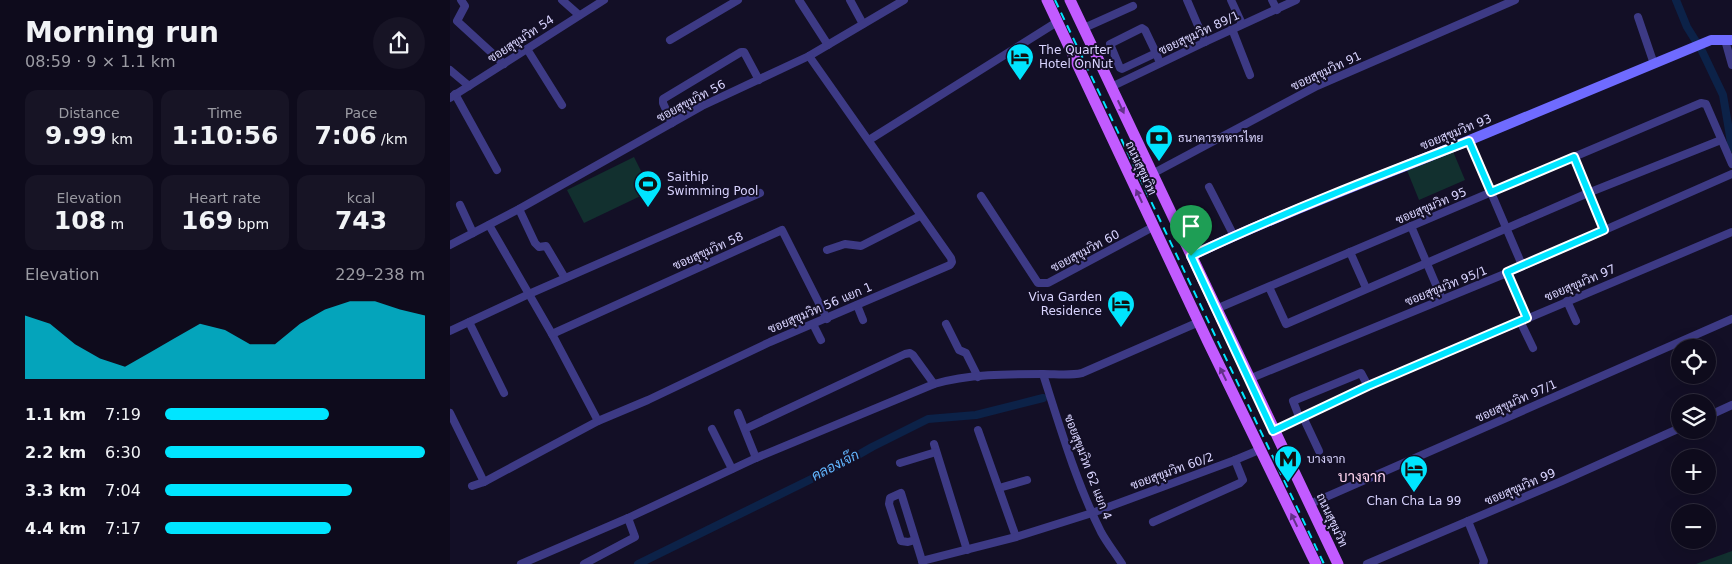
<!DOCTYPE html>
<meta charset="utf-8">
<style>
body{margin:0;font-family:"DejaVu Sans",Sarabun,sans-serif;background:#171425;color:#f1f3f6;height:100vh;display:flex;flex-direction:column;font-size:19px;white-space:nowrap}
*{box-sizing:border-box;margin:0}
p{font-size:16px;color:#9b9ba3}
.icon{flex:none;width:28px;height:28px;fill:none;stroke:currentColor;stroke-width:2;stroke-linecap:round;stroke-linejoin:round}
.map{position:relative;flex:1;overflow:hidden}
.details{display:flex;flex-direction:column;background:#0e0b1c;width:450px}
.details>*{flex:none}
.tools{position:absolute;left:1221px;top:339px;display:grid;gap:10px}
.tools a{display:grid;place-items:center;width:45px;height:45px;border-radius:50%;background:#0e0b1c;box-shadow:0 5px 20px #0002,0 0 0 1px #2e2b3b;font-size:25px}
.pin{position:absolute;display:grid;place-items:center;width:42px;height:42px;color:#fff;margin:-51px -21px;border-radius:50% 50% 50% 0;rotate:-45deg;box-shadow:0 0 5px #0007}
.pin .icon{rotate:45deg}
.round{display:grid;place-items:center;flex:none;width:52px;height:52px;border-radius:26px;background:#171425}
.head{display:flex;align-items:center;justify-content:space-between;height:85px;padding:0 25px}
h1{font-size:28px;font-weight:800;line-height:38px}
.metrics{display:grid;grid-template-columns:repeat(3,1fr);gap:8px;height:85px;padding:5px 25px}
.metrics div{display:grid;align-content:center;border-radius:12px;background:#171425;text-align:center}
.metrics b{font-size:25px;font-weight:800}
.metrics small{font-size:14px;font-weight:400}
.metrics p{font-size:14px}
.chart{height:140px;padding:10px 25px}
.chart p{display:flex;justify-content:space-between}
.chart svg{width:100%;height:90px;margin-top:5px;fill:#00e5ff;opacity:.7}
ul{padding:0 25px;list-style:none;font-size:16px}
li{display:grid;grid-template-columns:80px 60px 1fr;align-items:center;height:38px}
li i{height:12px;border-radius:6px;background:#00e5ff}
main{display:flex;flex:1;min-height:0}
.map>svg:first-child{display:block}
.green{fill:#12302f}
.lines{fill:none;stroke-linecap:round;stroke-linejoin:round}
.canal{stroke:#0c2248;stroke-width:8}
.street{stroke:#3d3a85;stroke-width:8}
.secondary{stroke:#6f6bff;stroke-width:10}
.primary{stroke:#c25bff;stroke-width:11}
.rail{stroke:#00e5ff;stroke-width:2;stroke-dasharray:8 6;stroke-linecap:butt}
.oneway{fill:#623188}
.route-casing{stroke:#fff;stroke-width:10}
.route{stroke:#00e5ff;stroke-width:6}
.labels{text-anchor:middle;stroke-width:4;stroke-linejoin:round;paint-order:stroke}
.street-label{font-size:12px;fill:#d9d4ff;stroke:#130f26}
.poi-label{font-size:12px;fill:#d9d4ff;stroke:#130f26;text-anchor:start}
.water-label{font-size:14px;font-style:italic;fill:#62b6ff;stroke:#130f26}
.quarter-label{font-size:15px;fill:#ffd6f0;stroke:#130f26}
</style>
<main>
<section class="details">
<div class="head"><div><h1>Morning run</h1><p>08:59 · 9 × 1.1 km</p></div><a class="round"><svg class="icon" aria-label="share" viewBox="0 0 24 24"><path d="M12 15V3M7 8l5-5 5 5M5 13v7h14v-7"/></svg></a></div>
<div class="metrics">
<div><p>Distance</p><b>9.99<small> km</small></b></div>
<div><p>Time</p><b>1:10:56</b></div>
<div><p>Pace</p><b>7:06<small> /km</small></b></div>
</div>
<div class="metrics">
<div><p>Elevation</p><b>108<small> m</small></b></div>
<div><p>Heart rate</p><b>169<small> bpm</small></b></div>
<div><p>kcal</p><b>743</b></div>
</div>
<div class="chart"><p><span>Elevation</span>229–238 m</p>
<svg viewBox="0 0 160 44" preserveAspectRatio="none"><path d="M0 44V13L10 17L20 27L30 34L40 38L50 31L60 24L70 17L80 20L90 27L100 27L110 17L120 10L130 6L140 6L150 10L160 13V44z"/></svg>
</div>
<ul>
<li><b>1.1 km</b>7:19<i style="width:63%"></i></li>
<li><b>2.2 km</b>6:30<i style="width:100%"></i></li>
<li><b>3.3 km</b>7:04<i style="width:72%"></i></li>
<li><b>4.4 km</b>7:17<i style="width:64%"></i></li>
</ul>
</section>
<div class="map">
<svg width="1282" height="564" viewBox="0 0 1282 564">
<rect width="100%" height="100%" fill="#130f26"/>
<g class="green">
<path d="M1002 149 1015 180 969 200 956 168Z"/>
<path d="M184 157 201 191 134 223 117 190Z"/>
<path d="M1282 551V564H1246Z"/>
</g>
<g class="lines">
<g class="canal">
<path d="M1226 0 1237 27 1252 51 1273 95 1282 148"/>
<path d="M188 564 394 463 422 447 478 419 526 415 593 398"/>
</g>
<g class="street">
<path d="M11 0 15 6 7 21 54 64"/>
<path d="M112 0 129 15"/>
<path d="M349 0 378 45"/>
<path d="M400 0 413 24"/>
<path d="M737 0 755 42"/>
<path d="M781 0 792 24"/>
<path d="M822 0 827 10"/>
<path d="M1188 17 1204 64"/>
<path d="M634 28 683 6"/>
<path d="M782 29 800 75"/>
<path d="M220 40 288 0"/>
<path d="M1275 40 1282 65"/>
<path d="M77 49 112 105"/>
<path d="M706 53 695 30 692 28 660 44 670 68 672 69 706 53 710 63"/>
<path d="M0 70 19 86"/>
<path d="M661 87 755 42 846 0"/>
<path d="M5 94 47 170"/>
<path d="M0 98 154 0"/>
<path d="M222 123 213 103V99L291 52H294L309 80"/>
<path d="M419 140 607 22"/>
<path d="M1019 141 1072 265"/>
<path d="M1124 157 1154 230"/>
<path d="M702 174 867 86 1065 0"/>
<path d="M759 187 784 236"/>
<path d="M531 196 588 283H598L703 227"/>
<path d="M10 205 23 233"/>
<path d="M69 209 85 243 89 247 96 246 115 278"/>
<path d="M39 225 102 334 148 421"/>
<path d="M961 226 992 299"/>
<path d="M0 245 69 209 252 106 359 56 454 0"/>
<path d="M377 250 395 244 411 246 470 216"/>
<path d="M900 252 916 288"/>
<path d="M1057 273 1077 318"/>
<path d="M819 287 836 324 1138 193 1271 140"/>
<path d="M1117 301 1126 321"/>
<path d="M407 305 413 320"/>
<path d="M766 309 1251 103 1256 104 1282 164"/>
<path d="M1070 321 1083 348"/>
<path d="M19 322 54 393"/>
<path d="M363 324 371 340"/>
<path d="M496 324 509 350 516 353 528 377"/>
<path d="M0 331 79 294 310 193"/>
<path d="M102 334 332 230 377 319"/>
<path d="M593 374C610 427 626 482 651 532 657 543 665 553 672 564"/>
<path d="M799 379 1057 273 1282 174"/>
<path d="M0 413 34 482"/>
<path d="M288 413 306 458"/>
<path d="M1258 416 1282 405"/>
<path d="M853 417 869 451"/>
<path d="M850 419 843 401 911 373 918 386"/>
<path d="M262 429 282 469"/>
<path d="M295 429 455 354 460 353 463 355 484 384"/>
<path d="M528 430 566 537"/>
<path d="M823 431 918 386 1282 232"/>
<path d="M484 444 517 550"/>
<path d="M450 463 486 452"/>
<path d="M22 486 34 482 148 421 198 400 320 342 500 265 502 262 501 258 359 56"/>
<path d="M549 488 577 480"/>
<path d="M860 504 1282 319"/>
<path d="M1018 521 1034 561 1033 564"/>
<path d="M703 522 790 483 793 480 785 460"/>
<path d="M465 540 458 542 451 541 439 504 440 498 451 493 473 564"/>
<path d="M472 561 566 537 642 513 785 460 809 450"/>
<path d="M71 564 178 518 306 458 484 384C518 374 558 374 593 374 606 374 619 376 632 373L749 322"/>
<path d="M134 564 185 537 178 518"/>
<path d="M917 564 1112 481 1230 428"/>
</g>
<path class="secondary" d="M741 256C832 213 927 178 1020 140 1101 107 1181 73 1261 40H1282"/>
<g class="primary">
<path d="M597 0 758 342 866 564"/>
<path d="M620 0 888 564"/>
</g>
<path class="rail" d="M605 0 874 564"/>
</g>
<defs><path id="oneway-solid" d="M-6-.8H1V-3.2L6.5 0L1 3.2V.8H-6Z" transform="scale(1.25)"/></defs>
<g class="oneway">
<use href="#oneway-solid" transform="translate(671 107) rotate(65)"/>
<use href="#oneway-solid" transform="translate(689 196) rotate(-115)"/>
<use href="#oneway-solid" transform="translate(773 374) rotate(-116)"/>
<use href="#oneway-solid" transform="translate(844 520) rotate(-116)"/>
</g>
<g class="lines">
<g class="route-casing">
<path id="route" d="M1019 141 1041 192 1124 157 1154 230 1057 272 1077 318 918 386 823 431 741 256C832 213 925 177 1019 141Z"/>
</g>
<use href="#route" class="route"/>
</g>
<defs>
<g id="hotel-pin" transform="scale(1.4375)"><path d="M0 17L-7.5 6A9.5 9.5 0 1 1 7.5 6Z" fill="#00e5ff" stroke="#130f26"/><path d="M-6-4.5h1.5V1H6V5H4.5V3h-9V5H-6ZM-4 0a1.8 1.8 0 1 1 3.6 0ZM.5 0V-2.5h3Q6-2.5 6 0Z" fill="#111"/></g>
<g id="bank-pin" transform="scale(1.4375)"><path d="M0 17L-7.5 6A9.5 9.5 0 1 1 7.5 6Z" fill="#00e5ff" stroke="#130f26"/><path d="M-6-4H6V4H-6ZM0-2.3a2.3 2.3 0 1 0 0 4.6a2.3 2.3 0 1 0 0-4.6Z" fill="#111"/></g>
<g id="stadium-pin" transform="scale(1.4375)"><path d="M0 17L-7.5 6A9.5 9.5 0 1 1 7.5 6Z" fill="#00e5ff" stroke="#130f26"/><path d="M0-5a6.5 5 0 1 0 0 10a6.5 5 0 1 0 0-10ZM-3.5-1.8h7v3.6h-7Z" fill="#111"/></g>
<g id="metro-pin" transform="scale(1.4375)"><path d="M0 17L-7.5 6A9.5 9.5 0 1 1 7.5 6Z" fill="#00e5ff" stroke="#130f26"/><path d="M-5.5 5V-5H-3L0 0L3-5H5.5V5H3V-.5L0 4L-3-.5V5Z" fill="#111"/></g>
</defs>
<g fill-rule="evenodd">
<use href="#hotel-pin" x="570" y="57"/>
<use href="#bank-pin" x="709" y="138"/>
<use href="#stadium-pin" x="198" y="184"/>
<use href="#hotel-pin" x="671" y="304"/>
<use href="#metro-pin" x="838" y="459"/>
<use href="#hotel-pin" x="964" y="469"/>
</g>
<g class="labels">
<g class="street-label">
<text transform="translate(749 33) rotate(-25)" y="4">ซอยสุขุมวิท 89/1</text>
<text transform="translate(71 39) rotate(-33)" y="4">ซอยสุขุมวิท 54</text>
<text transform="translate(876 71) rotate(-25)" y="4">ซอยสุขุมวิท 91</text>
<text transform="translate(241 101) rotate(-28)" y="4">ซอยสุขุมวิท 56</text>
<text transform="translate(1006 132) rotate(-22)" y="4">ซอยสุขุมวิท 93</text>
<text transform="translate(691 168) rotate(65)" y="4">ถนนสุขุมวิท</text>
<text transform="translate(981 206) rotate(-23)" y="4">ซอยสุขุมวิท 95</text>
<text transform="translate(258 251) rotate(-24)" y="4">ซอยสุขุมวิท 58</text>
<text transform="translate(635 251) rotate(-28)" y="4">ซอยสุขุมวิท 60</text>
<text transform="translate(1130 283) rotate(-23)" y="4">ซอยสุขุมวิท 97</text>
<text transform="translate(996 286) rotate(-22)" y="4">ซอยสุขุมวิท 95/1</text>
<text transform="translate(370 308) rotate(-23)" y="4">ซอยสุขุมวิท 56 แยก 1</text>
<text transform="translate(1066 401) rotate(-24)" y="4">ซอยสุขุมวิท 97/1</text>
<text transform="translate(638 467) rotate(69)" y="4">ซอยสุขุมวิท 62 แยก 4</text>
<text transform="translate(722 471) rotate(-20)" y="4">ซอยสุขุมวิท 60/2</text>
<text transform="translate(1070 487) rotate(-23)" y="4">ซอยสุขุมวิท 99</text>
<text transform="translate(882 520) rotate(65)" y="4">ถนนสุขุมวิท</text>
</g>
<g class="poi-label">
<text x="589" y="54">The Quarter<tspan x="589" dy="14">Hotel OnNut</tspan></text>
<text x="728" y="142">ธนาคารทหารไทย</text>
<text x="217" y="181">Saithip<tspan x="217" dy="14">Swimming Pool</tspan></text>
<text x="652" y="301" text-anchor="end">Viva Garden<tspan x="652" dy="14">Residence</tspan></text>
<text x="857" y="463">บางจาก</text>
<text x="964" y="505" text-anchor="middle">Chan Cha La 99</text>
</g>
<g class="water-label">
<text transform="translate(385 465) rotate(-27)" y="5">คลองเจ๊ก</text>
</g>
<g class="quarter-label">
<text x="912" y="482">บางจาก</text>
</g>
</g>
</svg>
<div class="tools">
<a><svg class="icon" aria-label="locate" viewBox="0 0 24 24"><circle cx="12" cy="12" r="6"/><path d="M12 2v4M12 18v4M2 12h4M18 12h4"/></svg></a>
<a><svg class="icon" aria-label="layers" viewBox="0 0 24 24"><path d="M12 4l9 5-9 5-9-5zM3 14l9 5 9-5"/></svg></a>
<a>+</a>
<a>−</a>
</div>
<div class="pin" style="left:741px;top:256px;background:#1e9e55"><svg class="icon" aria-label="arrive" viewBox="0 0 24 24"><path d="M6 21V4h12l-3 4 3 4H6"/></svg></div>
</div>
</main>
